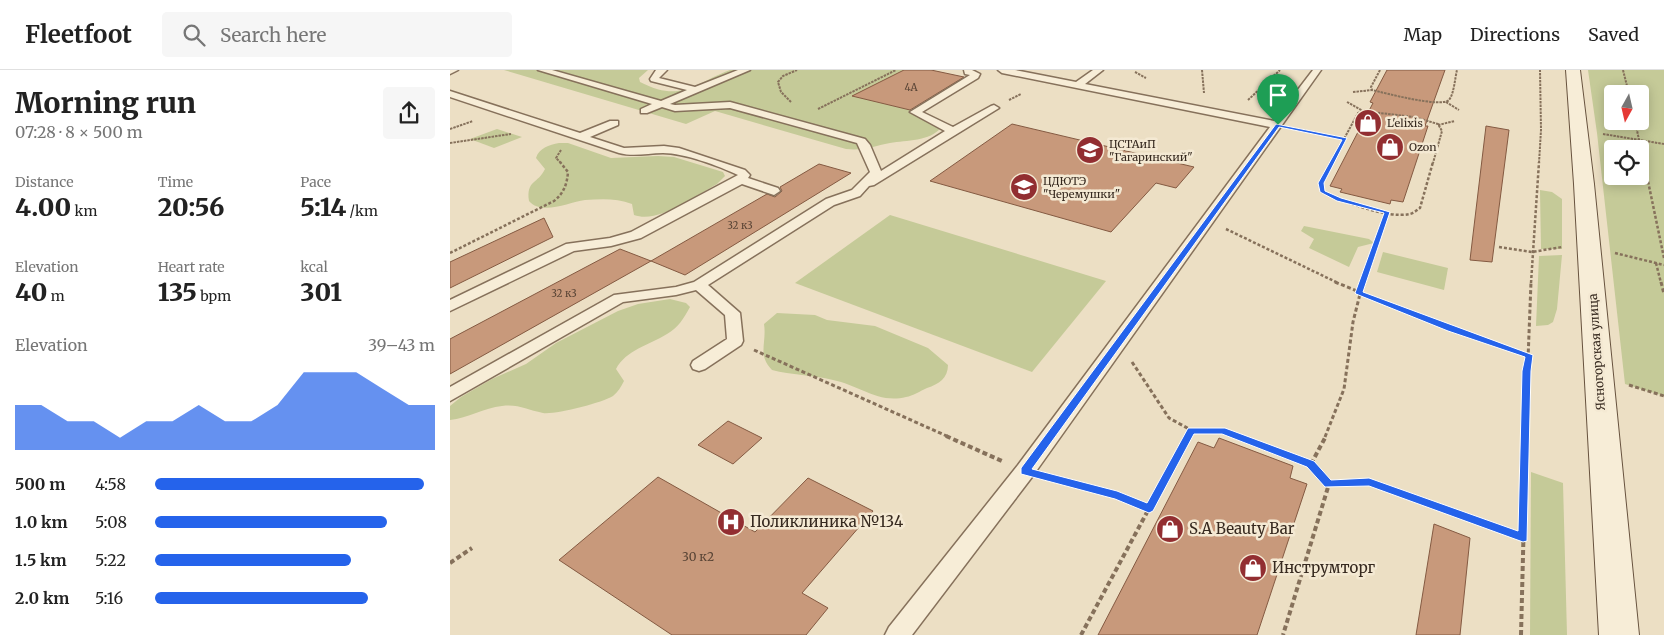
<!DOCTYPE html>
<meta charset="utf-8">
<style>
body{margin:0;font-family:Merriweather,serif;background:#f6f6f6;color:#222;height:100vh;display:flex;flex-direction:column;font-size:19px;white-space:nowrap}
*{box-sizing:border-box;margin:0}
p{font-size:16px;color:#767676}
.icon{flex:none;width:28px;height:28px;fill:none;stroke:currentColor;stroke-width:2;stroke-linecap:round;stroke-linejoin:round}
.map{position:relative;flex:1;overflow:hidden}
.details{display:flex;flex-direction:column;background:#fff;width:450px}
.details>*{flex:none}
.needle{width:32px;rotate:188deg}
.fabs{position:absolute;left:1154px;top:15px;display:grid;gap:10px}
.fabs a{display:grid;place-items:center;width:45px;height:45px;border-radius:5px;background:#fff;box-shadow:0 2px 12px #0003;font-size:25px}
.pin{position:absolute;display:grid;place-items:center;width:42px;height:42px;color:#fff;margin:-51px -21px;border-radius:50% 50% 50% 0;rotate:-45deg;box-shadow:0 0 5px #0007}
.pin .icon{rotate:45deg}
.round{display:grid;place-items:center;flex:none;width:52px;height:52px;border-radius:5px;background:#f6f6f6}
.head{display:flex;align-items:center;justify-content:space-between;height:85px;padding:0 15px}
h1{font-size:28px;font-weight:800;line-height:38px}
.metrics{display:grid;grid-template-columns:repeat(3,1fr);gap:8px;height:85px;padding:5px 15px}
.metrics div{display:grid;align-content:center}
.metrics b{font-size:25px;font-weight:800}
.metrics small{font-size:14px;font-weight:400}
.metrics p{font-size:14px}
.chart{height:140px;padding:10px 15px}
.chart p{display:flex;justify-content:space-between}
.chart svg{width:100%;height:90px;margin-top:5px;fill:#2563eb;opacity:.7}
ul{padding:0 15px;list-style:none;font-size:16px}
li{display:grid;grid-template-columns:80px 60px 1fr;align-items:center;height:38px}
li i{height:12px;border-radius:6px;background:#2563eb}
header{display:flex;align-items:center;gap:30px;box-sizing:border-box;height:70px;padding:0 25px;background:#fff;border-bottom:1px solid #e0e0e0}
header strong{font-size:24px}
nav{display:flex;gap:28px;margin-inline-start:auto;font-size:18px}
.search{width:350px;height:45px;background:#f6f6f6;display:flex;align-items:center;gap:12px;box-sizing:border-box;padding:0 18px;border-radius:5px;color:#767676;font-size:19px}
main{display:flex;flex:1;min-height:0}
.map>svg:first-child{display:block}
.green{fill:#c5ca98;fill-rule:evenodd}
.building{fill:#c8997b;stroke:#845a42}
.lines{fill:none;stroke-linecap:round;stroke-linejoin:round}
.service-casing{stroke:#86715b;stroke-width:3}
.secondary-casing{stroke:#67523e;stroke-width:2}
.path-far3{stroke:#86715b;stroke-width:2;stroke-dasharray:2.5 1;stroke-linecap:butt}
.path-far2{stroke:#86715b;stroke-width:2.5;stroke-dasharray:3 2;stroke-linecap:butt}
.path-far1{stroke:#86715b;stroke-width:3;stroke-dasharray:4 2.5;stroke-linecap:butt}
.path{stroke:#86715b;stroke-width:4;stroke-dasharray:5 3;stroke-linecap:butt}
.service{fill:#f7edd7;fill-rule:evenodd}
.secondary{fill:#f7edd7;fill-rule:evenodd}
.route{fill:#2563eb;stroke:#fff;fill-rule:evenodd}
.labels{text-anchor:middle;stroke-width:5;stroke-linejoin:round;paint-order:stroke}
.number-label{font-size:10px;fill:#5a4536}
.far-poi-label{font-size:11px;fill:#36291f;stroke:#f4e9d3;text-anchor:start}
.street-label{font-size:12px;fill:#36291f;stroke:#f4e9d3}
.near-number-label{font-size:12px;fill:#5a4536}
.near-poi-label{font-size:15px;fill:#36291f;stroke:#f4e9d3;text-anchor:start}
</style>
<header>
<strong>Fleetfoot</strong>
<div class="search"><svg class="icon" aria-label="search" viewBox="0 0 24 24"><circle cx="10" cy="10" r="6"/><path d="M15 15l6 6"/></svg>Search here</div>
<nav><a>Map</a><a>Directions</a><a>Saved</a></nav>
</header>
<main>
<section class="details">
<div class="head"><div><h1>Morning run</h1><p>07:28 · 8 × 500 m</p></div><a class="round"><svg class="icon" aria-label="share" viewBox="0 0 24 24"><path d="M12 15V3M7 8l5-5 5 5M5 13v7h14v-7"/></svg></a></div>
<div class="metrics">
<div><p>Distance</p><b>4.00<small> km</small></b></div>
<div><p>Time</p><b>20:56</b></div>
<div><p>Pace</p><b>5:14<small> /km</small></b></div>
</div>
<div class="metrics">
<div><p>Elevation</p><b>40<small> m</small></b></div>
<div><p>Heart rate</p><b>135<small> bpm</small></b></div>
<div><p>kcal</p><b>301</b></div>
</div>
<div class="chart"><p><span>Elevation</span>39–43 m</p>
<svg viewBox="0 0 160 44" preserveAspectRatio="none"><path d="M0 44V22L10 22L20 30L30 30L40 38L50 30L60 30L70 22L80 30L90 30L100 22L110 6L120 6L130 6L140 14L150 22L160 22V44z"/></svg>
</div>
<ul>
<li><b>500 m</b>4:58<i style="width:96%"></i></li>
<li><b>1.0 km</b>5:08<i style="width:83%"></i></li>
<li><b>1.5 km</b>5:22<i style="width:70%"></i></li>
<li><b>2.0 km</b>5:16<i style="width:76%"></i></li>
</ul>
</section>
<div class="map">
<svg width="1214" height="565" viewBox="0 0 1214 565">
<rect width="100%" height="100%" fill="#ecdfc4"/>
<g class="green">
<path d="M54 0H198L189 8 190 12C231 33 243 14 280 0H454L403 26 460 40C467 52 483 46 492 57 479 72 457 70 440 73 424 76 413 81 396 79L265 41 236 54Z"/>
<path d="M1138 0H1214V326L1175 314 1147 63ZM1162 24H1190V51H1162ZM1162 79H1190V106H1162Z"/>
<path d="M47 59 72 67 44 78 20 69Z"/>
<path d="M109 73H118L161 88 208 86 224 87 273 102 275 106 267 114C245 126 209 154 184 145L182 134C167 128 151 129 135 130 119 132 92 146 79 131 76 110 88 114 95 99L86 88C89 78 99 75 109 73Z"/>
<path d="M1090 120 1102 122 1112 129V179H1091Z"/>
<path d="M440 145 656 211 582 302 345 213Z"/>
<path d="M854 156 919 169 924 173 908 177 899 197 859 178 864 169 851 161Z"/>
<path d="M933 182 998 198 994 220 927 202Z"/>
<path d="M1112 185 1107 239 1103 252 1098 255 1086 256 1089 186Z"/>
<path d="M220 229 236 233 240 237C234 248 228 258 217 264 199 275 176 280 166 299L174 311C171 317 168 322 163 326 152 333 104 345 93 343 77 340 69 334 52 336 34 338 18 348 0 350V336L11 327 42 309 76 294 106 273 168 241 188 234Z"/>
<path d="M327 243 365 245 377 250 425 256 478 278 498 295C498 308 489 314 477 318 470 321 463 326 456 327 428 334 409 315 383 310 363 305 341 305 322 300 307 285 317 273 314 254Z"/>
<path d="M1081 402 1113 413 1117 565H1080Z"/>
</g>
<g class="building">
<path d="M454 0H481L514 7 460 40 402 26Z"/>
<path d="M937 0H995L975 56H978L953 132 941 130 940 134 890 122 892 119 880 116 923 33 920 32Z"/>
<path d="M562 54 744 97 726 118 706 113 661 162 480 111Z"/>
<path d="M1036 56 1059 60 1042 192 1020 190Z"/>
<path d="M369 94 401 103 235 205 201 191 317 124 325 127 332 121 330 117Z"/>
<path d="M94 148 103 167 0 218V192Z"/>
<path d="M170 179 201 191 0 304V269Z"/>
<path d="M278 351 312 368 283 394 248 375Z"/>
<path d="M769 368 843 396 840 408 857 414 807 565H648L748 372 764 378Z"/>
<path d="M208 407 305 462 358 408 423 441 352 523 378 538 356 565H222L109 490Z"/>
<path d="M984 454 1020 468 1010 565H966Z"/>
</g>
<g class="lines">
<g class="service-casing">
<g id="service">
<path d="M0 0H8L0 4Z"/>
<path d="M88 0H102L211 31 237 20 201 11 200 9 206 0H217L209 8 245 17 288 0H300L220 34 225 35 280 32 415 69 420 75 431 101 495 61 460 42 520 5 515 4 514 0H522L530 4 528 8 472 42 503 57 541 36 544 35 549 38 424 115 419 116 410 126 384 135 258 215 290 243 293 271 291 275 255 299 249 301 243 299 241 295 243 291 277 269 275 245 246 220 226 225 173 232 0 331V317L164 225 226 217 244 212 376 129 402 120 420 102 407 73 280 38 225 41 212 37 197 43H191V39L202 34Z"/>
<path d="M548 0H565L626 12 643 0H653L635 14 824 51 863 0H871L582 407 462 565H435L439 557 568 395 820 57 552 3Z"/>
<path d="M0 21 130 63 160 51H168V55L140 67 174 78 214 76 229 78 295 100 300 105 298 108 328 118 330 121 324 125 292 114 191 168 161 176 124 181 0 241V230L116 174 160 168 181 162 288 105C269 96 234 83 213 83 198 83 184 87 169 83L0 27Z"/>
</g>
</g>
<g class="secondary-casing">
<path id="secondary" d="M1116 0H1130L1144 114 1189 565H1149L1124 114Z"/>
</g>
<g class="path-far3">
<path d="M752 0 754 23"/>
<path d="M930 0 921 17 922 20C935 23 991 38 999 30 1004 24 1005 8 1007 0"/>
<path d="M1173 0 1179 24"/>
<path d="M685 2 696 8"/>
<path d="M903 22 922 20"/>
<path d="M559 30 571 24"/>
<path d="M798 30 830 0"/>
<path d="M341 32 331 22 328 12 333 6 347 0"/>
<path d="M897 32 913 41"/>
<path d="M996 32 1009 40"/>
<path d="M368 39 446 0"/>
<path d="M1185 51 1194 93"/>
<path d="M988 55 1005 51"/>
<path d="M0 59 23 51"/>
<path d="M847 59 895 69"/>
<path d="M1153 64 1214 74"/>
<path d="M0 73 61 64"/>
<path d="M111 93 106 88 111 80"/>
<path d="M881 93 908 43 913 41 964 47 988 54 992 61 983 93"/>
<path d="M1089 93 1091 60 1090 0"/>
</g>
<g class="path-far2">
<path d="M882 92 871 113 872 122C894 131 936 149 960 144 964 143 967 140 970 138L983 92"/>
<path d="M1194 92 1214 188"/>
<path d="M776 159 888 213"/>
<path d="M1049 177 1082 182 1112 177"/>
<path d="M0 183 104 131C114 123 117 114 118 102L110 92"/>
<path d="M1165 183 1214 195"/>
<path d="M1206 193 1211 213"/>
<path d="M912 213 937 142"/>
<path d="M1081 213 1089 92"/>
</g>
<g class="path-far1">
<path d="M885 212 973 248 1079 285"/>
<path d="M1211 212 1214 224"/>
<path d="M304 280 499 367"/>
<path d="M682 292 719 348 741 360"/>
<path d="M1179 315 1214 326"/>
<path d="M737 367 741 360 772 361 788 367"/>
<path d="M875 367 894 319 903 252 913 212"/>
<path d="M1075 367 1081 212"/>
</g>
<g class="path">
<path d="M496 366 552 391"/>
<path d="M785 366 861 394 879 414 833 565"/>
<path d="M861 394 876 366"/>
<path d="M600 408 667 426 699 438"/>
<path d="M879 414 919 412 1073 468"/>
<path d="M0 493 22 478"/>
<path d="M631 565 738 366"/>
<path d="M1071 565 1076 366"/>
</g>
<use href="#service" class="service"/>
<use href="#secondary" class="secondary"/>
</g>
<path class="route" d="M826 54 897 68 874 113 875 121 891 128 940 142 913 222 1083 285 1081 301 1077 471 1073 472 919 416 875 417 857 397 772 364H744L703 441 699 443 665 429 571 404V398ZM829 57 892 70 868 113 870 122 887 131 934 143 905 223 906 224 998 261 1075 287 1072 301 1068 461 919 408 881 410 864 391 775 358H738L697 433 667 421 582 399Z"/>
<defs>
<g id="shop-disc" transform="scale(1.4375)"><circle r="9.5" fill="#922e31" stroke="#f4e9d3"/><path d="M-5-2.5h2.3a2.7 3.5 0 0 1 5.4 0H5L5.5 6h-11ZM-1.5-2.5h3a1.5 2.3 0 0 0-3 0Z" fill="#fff"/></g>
<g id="university-disc" transform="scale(1.4375)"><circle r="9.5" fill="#922e31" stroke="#f4e9d3"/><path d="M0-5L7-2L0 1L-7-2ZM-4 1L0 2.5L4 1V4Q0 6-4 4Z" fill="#fff"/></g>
<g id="hospital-disc" transform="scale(1.4375)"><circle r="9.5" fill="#922e31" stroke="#f4e9d3"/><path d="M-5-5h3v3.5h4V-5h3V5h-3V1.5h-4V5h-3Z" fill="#fff"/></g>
</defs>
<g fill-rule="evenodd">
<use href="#shop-disc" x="918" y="53"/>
<use href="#shop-disc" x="940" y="77"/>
<use href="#university-disc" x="640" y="80"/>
<use href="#university-disc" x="574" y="117"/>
<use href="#hospital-disc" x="281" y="452"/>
<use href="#shop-disc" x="720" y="459"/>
<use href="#shop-disc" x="803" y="498"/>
</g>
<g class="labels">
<g class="number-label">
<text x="461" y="21">4А</text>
<text x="290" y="159">32 к3</text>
<text x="114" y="227">32 к3</text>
</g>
<g class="far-poi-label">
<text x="937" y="57">L'elixis</text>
<text x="659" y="78">ЦСТАиП<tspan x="659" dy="13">"Гагаринский"</tspan></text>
<text x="959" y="81">Ozon</text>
<text x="593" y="115">ЦДЮТЭ<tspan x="593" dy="13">"Черемушки"</tspan></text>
</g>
<g class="street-label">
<text transform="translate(1147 282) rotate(-94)" y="4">Ясногорская улица</text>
</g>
<g class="near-number-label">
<text x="248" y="491">30 к2</text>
</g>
<g class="near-poi-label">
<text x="300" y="457">Поликлиника №134</text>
<text x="739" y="464">S.A Beauty Bar</text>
<text x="822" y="503">Инструмторг</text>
</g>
</g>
</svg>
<div class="fabs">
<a><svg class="needle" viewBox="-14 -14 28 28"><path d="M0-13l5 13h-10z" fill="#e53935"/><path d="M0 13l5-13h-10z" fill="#767676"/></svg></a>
<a><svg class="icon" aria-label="locate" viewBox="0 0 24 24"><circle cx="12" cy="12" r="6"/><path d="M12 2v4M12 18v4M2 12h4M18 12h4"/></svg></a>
</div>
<div class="pin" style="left:828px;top:55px;background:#1e9e55"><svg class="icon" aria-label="arrive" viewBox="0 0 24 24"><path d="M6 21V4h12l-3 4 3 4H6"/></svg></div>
</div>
</main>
